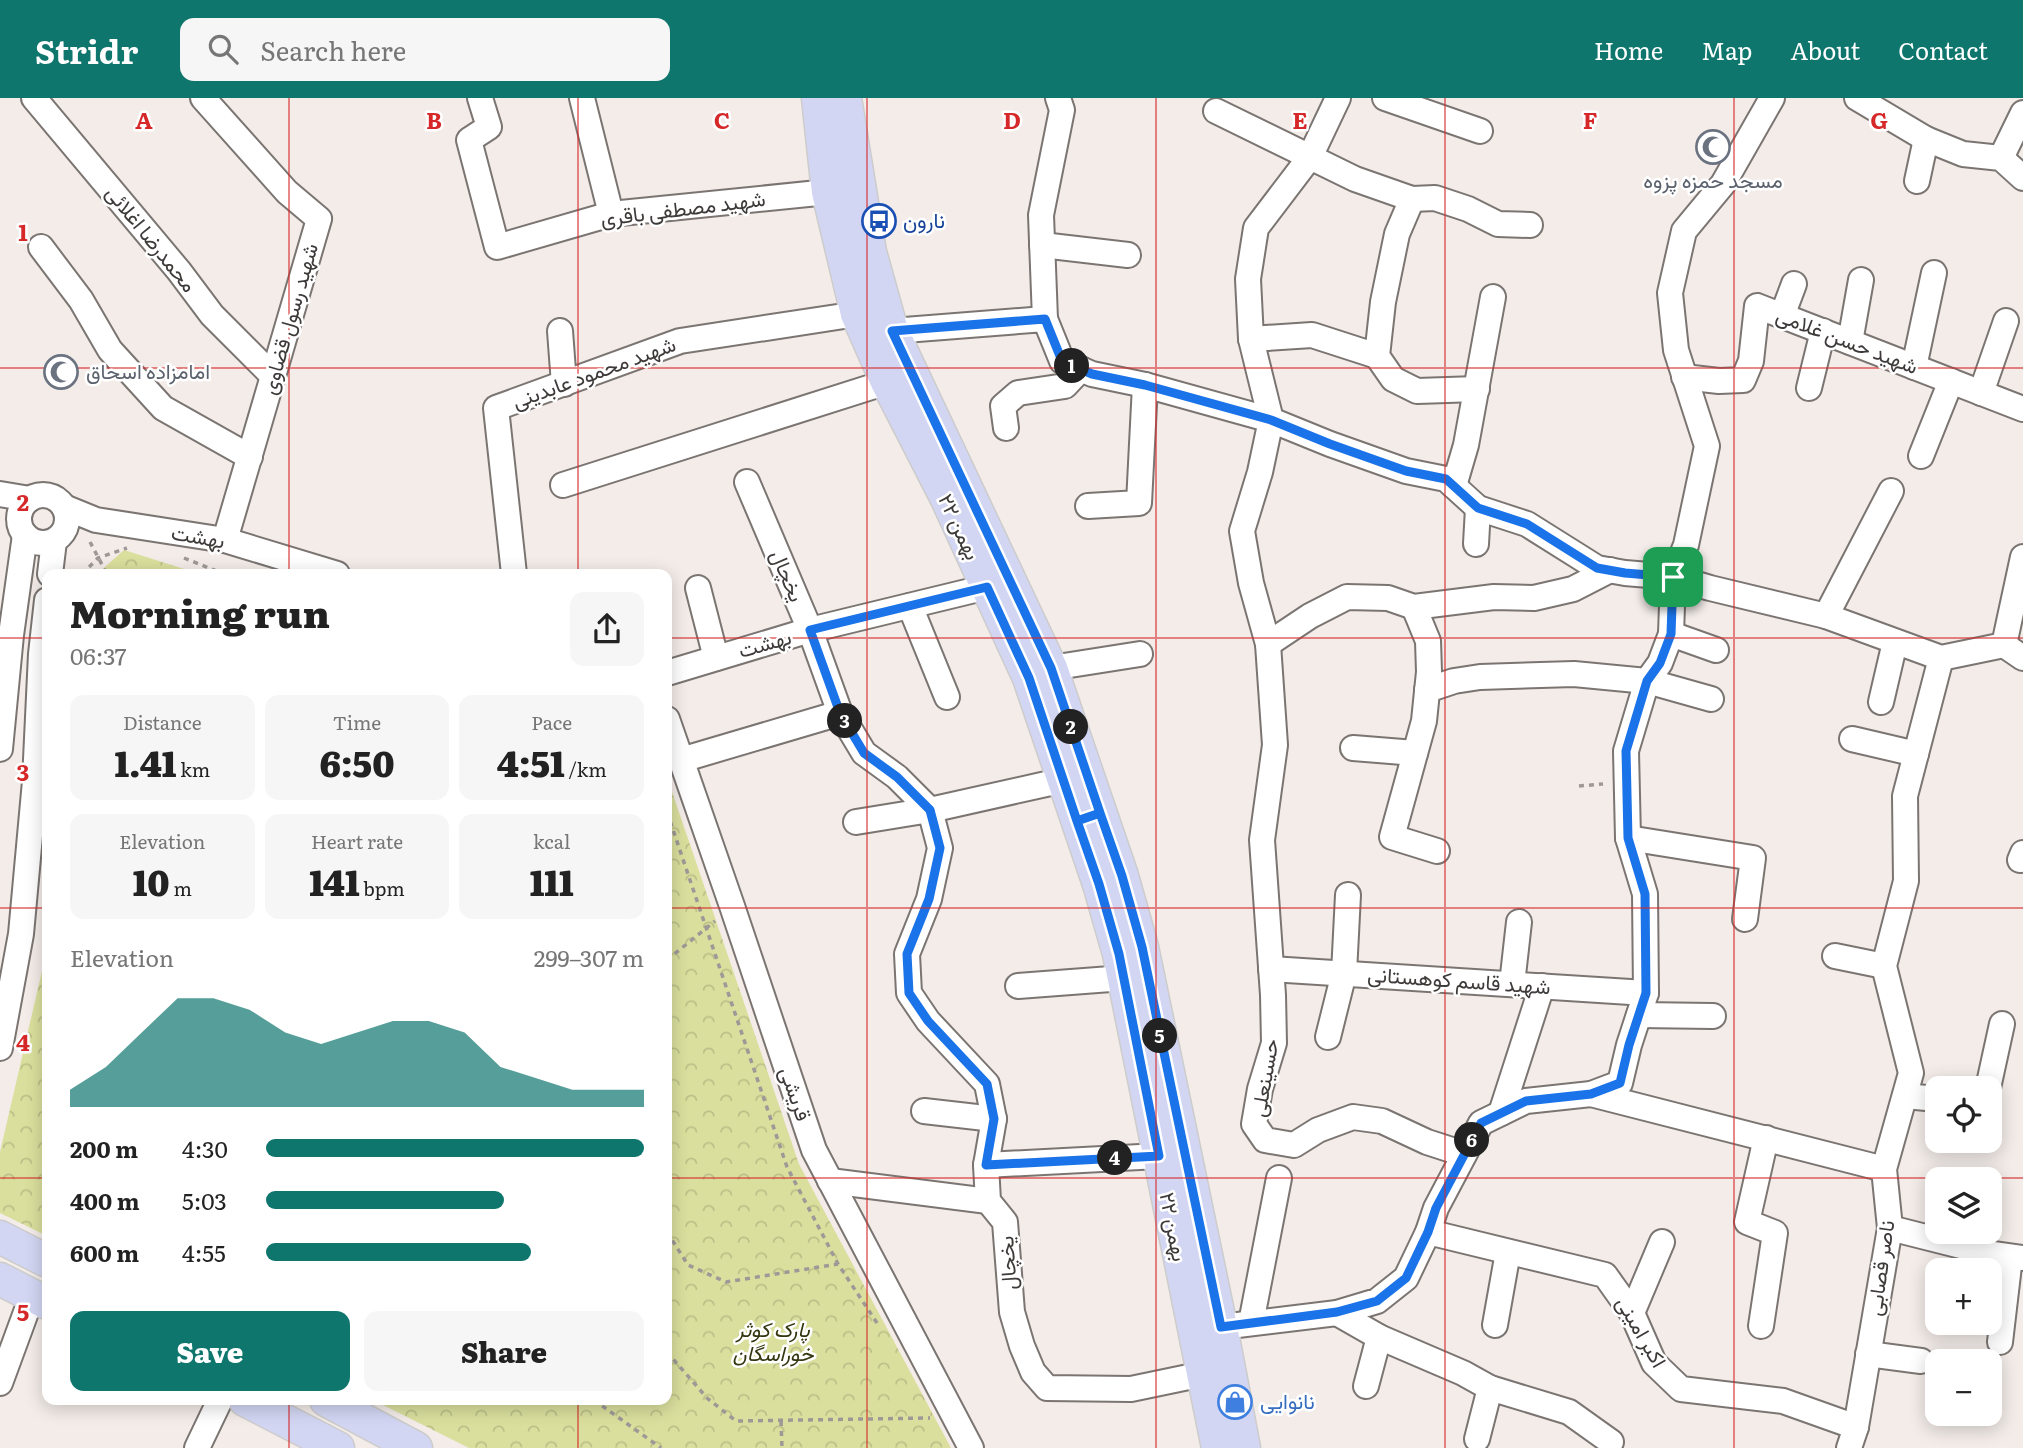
<!DOCTYPE html>
<meta charset="utf-8">
<style>
body{margin:0;font-family:Literata,Vazirmatn,serif;background:#f6f6f6;color:#222;height:100vh;display:flex;flex-direction:column;font-size:26px;white-space:nowrap}
*{box-sizing:border-box;margin:0}
p{font-size:23px;color:#767676}
.icon{flex:none;width:38px;height:38px;fill:none;stroke:currentColor;stroke-width:2;stroke-linecap:round;stroke-linejoin:round}
.map{position:relative;flex:1;overflow:hidden}
.details{position:absolute;left:42px;top:471px;width:630px;height:836px;display:flex;flex-direction:column;background:#fff;border-radius:14px;box-shadow:0 4px 18px #0003}
.details>*{flex:none}
.controls{position:absolute;left:1925px;top:978px;display:grid;gap:14px}
.controls a{display:grid;place-items:center;width:77px;height:77px;border-radius:14px;background:#fff;box-shadow:0 4px 18px #0003;font-size:35px}
.pin{position:absolute;display:grid;place-items:center;width:60px;height:60px;color:#fff;margin:-30px;border-radius:14px;box-shadow:0 4px 10px #0006}
.km{position:absolute;width:35px;height:35px;margin:-18px;border-radius:50%;background:#222;color:#fff;font-size:19px;line-height:35px;text-align:center}
.round{display:grid;place-items:center;flex:none;width:74px;height:74px;border-radius:14px;background:#f6f6f6}
.overview{display:flex;align-items:center;justify-content:space-between;height:119px;padding:0 28px}
h1{font-size:38px;font-weight:800;line-height:52px}
.stats{display:grid;grid-template-columns:repeat(3,1fr);gap:10px;height:119px;padding:7px 28px}
.stats div{display:grid;align-content:center;border-radius:14px;background:#f6f6f6;text-align:center}
.stats b{font-size:35px;font-weight:800}
.stats small{font-size:19px;font-weight:400}
.stats p{font-size:19px}
.chart{height:196px;padding:14px 28px}
.chart p{display:flex;justify-content:space-between}
.chart svg{width:100%;height:126px;margin-top:7px;fill:#0f766e;opacity:.7}
.button{display:flex;gap:14px;margin-top:auto;padding:14px 28px}
.button a{flex:1;height:80px;border-radius:14px;background:#0f766e;color:#fff;font-size:28px;font-weight:800;line-height:80px;text-align:center}
.button a+a{background:#f6f6f6;color:#222}
ul{padding:0 28px;list-style:none;font-size:23px}
li{display:grid;grid-template-columns:112px 84px 1fr;align-items:center;height:52px}
li i{height:18px;border-radius:9px;background:#0f766e}
header{display:flex;align-items:center;gap:42px;box-sizing:border-box;height:98px;padding:0 35px;background:#0f766e;color:#fff}
header strong{font-size:33px}
nav{display:flex;gap:38px;margin-inline-start:auto;font-size:24px}
.search{width:490px;height:63px;background:#f6f6f6;display:flex;align-items:center;gap:18px;box-sizing:border-box;padding:0 24px;border-radius:14px;color:#767676;font-size:26px}
.map>svg:first-child{display:block}
.park{fill:url(#park-crowns)}
.lines{fill:none;stroke-linecap:round;stroke-linejoin:round}
.minor-casing{stroke:#7b7572;stroke-width:28}
.major-casing{stroke:#cdcccc;stroke-width:35}
.path{stroke:#9e9997;stroke-width:3.5;stroke-dasharray:5 5;stroke-linecap:butt}
.minor{stroke:#fff;stroke-width:24}
.major{stroke:#d3d6f3;stroke-width:32}
.route-casing{stroke:#fff;stroke-width:14}
.route{stroke:#1a73e8;stroke-width:9}
.grid{fill:none;stroke:#d62828;stroke-width:2;stroke-opacity:0.55}
.labels{text-anchor:middle;stroke-width:5;stroke-linejoin:round;paint-order:stroke}
.worship-label{font-size:21px;fill:#5b616d;stroke:#fff}
.street-label{font-size:21px;fill:#3d3a39;stroke:#fff}
.transit-label{font-size:21px;fill:#164399;stroke:#fff;text-anchor:start}
.park-label{font-size:21px;font-style:italic;fill:#343610;stroke:#fff}
.shop-label{font-size:21px;fill:#366cbe;stroke:#fff;text-anchor:start}
.grid-label{font-size:23px;text-anchor:middle;font-weight:bold;fill:#d62828;stroke:#fff;stroke-width:5;stroke-linejoin:round;paint-order:stroke}
</style>
<header>
<strong>Stridr</strong>
<div class="search"><svg class="icon" aria-label="search" viewBox="0 0 24 24"><circle cx="10" cy="10" r="6"/><path d="M15 15l6 6"/></svg>Search here</div>
<nav><a>Home</a><a>Map</a><a>About</a><a>Contact</a></nav>
</header>
<div class="map">
<svg width="2023" height="1350" viewBox="0 0 2023 1350">
<defs>
<pattern id="park-crowns" width="20" height="18" patternUnits="userSpaceOnUse" patternTransform="scale(1.75)"><rect width="20" height="18" fill="#dadf9d"/><path d="M2 6a3 3 0 1 1 6 0M12 15a3 3 0 1 1 6 0" fill="none" stroke="#bcc088"/></pattern>
</defs>
<rect width="100%" height="100%" fill="#f3ece9"/>
<g class="park">
<path d="M124 452 200 476H97Z"/>
<path d="M667 679 799 1066 951 1350H469L373 1302H667Z"/>
<path d="M47 840V1138L0 1115V1054L45 860Z"/>
</g>
<g class="lines">
<g class="minor-casing">
<g id="minor">
<path d="M34 0 179 173 212 217 273 278"/>
<path d="M203 0 287 94 319 121 225 442"/>
<path d="M480 0 489 29 469 42 497 149 611 116 828 94"/>
<path d="M582 0 611 116"/>
<path d="M1338 0 1310 59 1256 130 1248 181 1251 241 1271 322 1260 374 1242 433 1251 485 1268 546 1275 647 1262 742 1273 897 1274 945 1260 991 1254 1026 1265 1042 1294 1047 1318 1032 1353 1019 1382 1023 1427 1044 1464 1056"/>
<path d="M1385 0 1480 33"/>
<path d="M1857 0 1926 41 1963 56 2001 60 2023 80"/>
<path d="M1216 13 1355 81 1412 101 1435 100 1468 111 1498 126 1530 127"/>
<path d="M2001 60 2023 15"/>
<path d="M1917 83 1926 41"/>
<path d="M1412 101 1397 136 1383 204 1377 258 1393 281 1417 293 1477 291"/>
<path d="M1042 147 1128 157"/>
<path d="M41 149 81 202 110 252 163 310 250 359"/>
<path d="M1782 218 1794 186"/>
<path d="M1045 221 1041 117 1062 12 1058 0"/>
<path d="M560 233 564 286"/>
<path d="M892 233 1045 221 1062 263 1092 276 1145 287 1271 322 1330 346 1406 373 1446 381 1478 410 1527 426 1597 470 1625 475 1673 479 1710 490 1826 518 1941 560 2004 547 2023 560"/>
<path d="M1251 241 1312 237 1377 258"/>
<path d="M1850 244 1861 182"/>
<path d="M1914 269 1934 175"/>
<path d="M1684 279 1719 283 1743 282 1751 263 1757 208 2023 311"/>
<path d="M1809 290 1823 233"/>
<path d="M1981 295 2006 223"/>
<path d="M1006 330 1003 308 1018 295 1065 288 1081 271"/>
<path d="M1921 358 1951 283"/>
<path d="M747 384 810 532 840 615 864 655 897 679 930 712 940 750 929 801 907 856 909 895 928 923 987 986 994 1021 986 1067 988 1103 1005 1124 1012 1214 1022 1248 1033 1274 1047 1290 1131 1291 1203 1276"/>
<path d="M563 387 887 284"/>
<path d="M1454 388 1466 347 1493 199"/>
<path d="M0 396 30 401"/>
<circle cx="43" cy="421" r="24"/>
<path d="M1088 408 1139 405 1145 287"/>
<path d="M64 409 96 422 225 442 337 476"/>
<path d="M1476 446 1478 410"/>
<path d="M50 476 54 443"/>
<path d="M514 476 496 310 680 243 857 216"/>
<path d="M698 490 716 560"/>
<path d="M910 508 947 599"/>
<path d="M1414 509 1428 543 1429 574 1424 623 1392 739 1437 753"/>
<path d="M1826 518 1891 393"/>
<path d="M1671 536 1716 552"/>
<path d="M1268 546 1310 518 1347 499 1388 500 1414 509 1494 499 1534 500 1573 491 1610 472"/>
<path d="M2004 547 2023 459"/>
<path d="M1051 570 1140 556"/>
<path d="M667 575 810 532 987 489"/>
<path d="M1427 592 1454 583 1480 579 1574 576 1647 583 1711 601"/>
<path d="M1881 604 1895 544"/>
<path d="M667 621 732 808 814 1052 971 1350"/>
<path d="M1852 641 1916 656"/>
<path d="M1353 650 1415 655"/>
<path d="M0 651 11 537 25 437"/>
<path d="M681 662 840 615"/>
<path d="M856 724 930 712 1064 682"/>
<path d="M1628 740 1753 760 1745 821"/>
<path d="M2020 762 2023 755"/>
<path d="M1835 858 1884 868"/>
<path d="M1271 871 1646 895"/>
<path d="M1512 886 1519 824"/>
<path d="M1018 888 1124 880"/>
<path d="M1639 917 1713 918"/>
<path d="M1328 939 1344 875 1348 797"/>
<path d="M0 950 21 836 35 683 41 556 47 502"/>
<path d="M1988 990 2002 926"/>
<path d="M1591 996 1884 1071"/>
<path d="M1905 998 1937 1001"/>
<path d="M924 1013 994 1021"/>
<path d="M1501 1015 1542 888"/>
<path d="M986 1067 1159 1058"/>
<path d="M830 1083 988 1103"/>
<path d="M1890 1130 1993 1156 2023 1160"/>
<path d="M1428 1134 1605 1177 1632 1215 1654 1265 1681 1291 1783 1303 1856 1329"/>
<path d="M1337 1215 1379 1239 1463 1275 1490 1290 1569 1314 1611 1344"/>
<path d="M1632 1215 1662 1144"/>
<path d="M1251 1225 1279 1080"/>
<path d="M1495 1227 1508 1154"/>
<path d="M1761 1228 1775 1135 1747 1124 1766 1040"/>
<path d="M1221 1229 1337 1215 1377 1203 1406 1180 1428 1134 1436 1110 1481 1025 1526 1003 1591 996 1620 985 1629 947 1646 895 1645 796 1628 740 1626 653 1647 583 1660 565 1671 536 1673 479 1686 447 1707 348 1676 252 1670 195 1684 133 1723 86 1772 0"/>
<path d="M2000 1244 2010 1159"/>
<path d="M1868 1256 1921 1263"/>
<path d="M0 1285 32 1198"/>
<path d="M1366 1288 1379 1239"/>
<path d="M1477 1341 1490 1290"/>
<path d="M197 1350 220 1302"/>
<path d="M1849 1350 1856 1329 1890 1130 1884 1071 1911 975 1884 868 1906 783 1905 698 1941 560"/>
</g>
</g>
<g class="major-casing">
<g id="major">
<path d="M818 0 828 94 857 216 887 284 947 401 1029 580 1099 786 1119 856 1218 1350"/>
<path d="M845 0 870 154 892 233 1051 570 1122 778 1142 849 1221 1229 1244 1350"/>
<path d="M0 1139 47 1163"/>
<path d="M0 1181 47 1205"/>
<path d="M245 1302 338 1350"/>
<path d="M326 1302 416 1350"/>
</g>
</g>
<g class="path">
<path d="M90 444 107 476"/>
<path d="M184 460 224 476"/>
<path d="M82 476 98 460 127 450"/>
<path d="M1579 688 1603 686"/>
<path d="M667 714 787 1069 838 1166 877 1225"/>
<path d="M667 862 715 823"/>
<path d="M667 1134 688 1167 726 1184 838 1166"/>
<path d="M667 1254 707 1300 736 1323 930 1320"/>
<path d="M594 1302 661 1350"/>
<path d="M781 1323 782 1350"/>
</g>
<use href="#minor" class="minor"/>
<use href="#major" class="major"/>
</g>
<g class="lines">
<g class="route-casing">
<path id="route" d="M1673 479 1625 475 1597 470 1527 426 1478 410 1446 381 1406 373 1330 346 1271 322 1145 287 1092 276 1062 263 1045 221 892 233 1051 570 1100 715 1077 723 1029 580 987 489 810 532 840 615 864 655 897 679 930 712 940 750 929 801 907 856 909 895 928 923 987 986 994 1021 986 1067 1159 1058 1119 856 1099 786 1077 723 1100 715 1122 778 1142 849 1221 1229 1337 1214 1377 1203 1406 1180 1428 1134 1436 1110 1481 1025 1526 1003 1591 996 1620 985 1629 947 1646 895 1645 796 1628 740 1626 653 1647 583 1660 565 1671 536 1673 479"/>
</g>
<use href="#route" class="route"/>
</g>
<path class="grid" d="M289 0V476M578 0V476M867 0V1350M1156 0V1350M1445 0V1350M1734 0V1350M0 270H2023M0 540H47M667 540H2023M0 810H47M667 810H2023M0 1080H47M667 1080H2023M289 1302V1350M578 1302V1350"/>
<defs>
<g id="mosque-ring" transform="scale(1.75)"><circle r="9.5" fill="#fff" stroke="#6b7280" stroke-width="1.5"/><path d="M3.5-4.9A6 6 0 1 0 3.5 4.9A5 5 0 1 1 3.5-4.9Z" fill="#6b7280"/></g>
<g id="bus-ring" transform="scale(1.75)"><circle r="9.5" fill="#fff" stroke="#1a4fb4" stroke-width="1.5"/><path d="M-5-6H5V4H4V6H2V4H-2V6H-4V4H-5ZM-3.5-4V0h7V-4ZM-3.5 1.2v1.5H-2V1.2ZM2 1.2v1.5H3.5V1.2Z" fill="#1a4fb4"/></g>
<g id="shop-ring" transform="scale(1.75)"><circle r="9.5" fill="#fff" stroke="#3f7fe0" stroke-width="1.5"/><path d="M-5-2.5h2.3a2.7 3.5 0 0 1 5.4 0H5L5.5 6h-11ZM-1.5-2.5h3a1.5 2.3 0 0 0-3 0Z" fill="#3f7fe0"/></g>
</defs>
<g fill-rule="evenodd">
<use href="#mosque-ring" x="1713" y="49"/>
<use href="#bus-ring" x="879" y="123"/>
<use href="#mosque-ring" x="61" y="274"/>
<use href="#shop-ring" x="1235" y="1304"/>
</g>
<g class="labels">
<g class="worship-label">
<text x="1713" y="90">مسجد حمزه پزوه</text>
<text x="86" y="281" text-anchor="start">امامزاده اسحاق</text>
</g>
<g class="street-label">
<text transform="translate(683 111) rotate(-7)" y="7">شهید مصطفی باقری</text>
<text transform="translate(151 141) rotate(51)" y="7">محمدرضا اغلائی</text>
<text transform="translate(290 221) rotate(-74)" y="7">شهید رسول قضاوی</text>
<text transform="translate(1847 243) rotate(21)" y="7">شهید حسن غلامی</text>
<text transform="translate(594 275) rotate(-20)" y="7">شهید محمود عابدینی</text>
<text transform="translate(959 429) rotate(65)" y="7">۲۲ بهمن</text>
<text transform="translate(198 439) rotate(10)" y="7">بهشت</text>
<text transform="translate(787 478) rotate(67)" y="7">یخچال</text>
<text transform="translate(765 546) rotate(-16)" y="7">بهشت</text>
<text transform="translate(1459 883) rotate(4)" y="7">شهید قاسم کوهستانی</text>
<text transform="translate(1265 980) rotate(-80)" y="7">حسینعلی</text>
<text transform="translate(795 996) rotate(71)" y="7">قریشی</text>
<text transform="translate(1173 1129) rotate(79)" y="7">۲۲ بهمن</text>
<text transform="translate(1008 1165) rotate(-94)" y="7">یخچال</text>
<text transform="translate(1881 1170) rotate(-82)" y="7">ناصر قصابی</text>
<text transform="translate(1641 1234) rotate(60)" y="7">اکبر امینی</text>
</g>
<g class="transit-label">
<text x="903" y="130">نارون</text>
</g>
<g class="park-label">
<text x="773" y="1239">پارک کوثر<tspan x="773" dy="24">خوراسگان</tspan></text>
</g>
<g class="shop-label">
<text x="1260" y="1311">نانوایی</text>
</g>
</g>
<g class="grid-label">
<text x="144" y="31">A</text>
<text x="434" y="31">B</text>
<text x="722" y="31">C</text>
<text x="1012" y="31">D</text>
<text x="1300" y="31">E</text>
<text x="1590" y="31">F</text>
<text x="1879" y="31">G</text>
<text x="23" y="143">1</text>
<text x="23" y="413">2</text>
<text x="23" y="683">3</text>
<text x="23" y="953">4</text>
<text x="23" y="1223">5</text>
</g>
</svg>
<div class="controls">
<a><svg class="icon" aria-label="locate" viewBox="0 0 24 24"><circle cx="12" cy="12" r="6"/><path d="M12 2v4M12 18v4M2 12h4M18 12h4"/></svg></a>
<a><svg class="icon" aria-label="layers" viewBox="0 0 24 24"><path d="M12 4l9 5-9 5-9-5zM3 14l9 5 9-5"/></svg></a>
<a>+</a>
<a>−</a>
</div>
<div class="pin" style="left:1673px;top:479px;background:#1e9e55"><svg class="icon" aria-label="arrive" viewBox="0 0 24 24"><path d="M6 21V4h12l-3 4 3 4H6"/></svg></div>
<b class="km" style="left:1072px;top:268px">1</b>
<b class="km" style="left:1071px;top:629px">2</b>
<b class="km" style="left:845px;top:623px">3</b>
<b class="km" style="left:1115px;top:1060px">4</b>
<b class="km" style="left:1160px;top:938px">5</b>
<b class="km" style="left:1472px;top:1042px">6</b>
<section class="details">
<div class="overview"><div><h1>Morning run</h1><p>06:37</p></div><a class="round"><svg class="icon" aria-label="share" viewBox="0 0 24 24"><path d="M12 15V3M7 8l5-5 5 5M5 13v7h14v-7"/></svg></a></div>
<div class="stats">
<div><p>Distance</p><b>1.41<small> km</small></b></div>
<div><p>Time</p><b>6:50</b></div>
<div><p>Pace</p><b>4:51<small> /km</small></b></div>
</div>
<div class="stats">
<div><p>Elevation</p><b>10<small> m</small></b></div>
<div><p>Heart rate</p><b>141<small> bpm</small></b></div>
<div><p>kcal</p><b>111</b></div>
</div>
<div class="chart"><p><span>Elevation</span>299–307 m</p>
<svg viewBox="0 0 160 44" preserveAspectRatio="none"><path d="M0 44V38L10 30L20 18L30 6L40 6L50 10L60 18L70 22L80 18L90 14L100 14L110 18L120 30L130 34L140 38L150 38L160 38V44z"/></svg>
</div>
<ul>
<li><b>200 m</b>4:30<i style="width:100%"></i></li>
<li><b>400 m</b>5:03<i style="width:63%"></i></li>
<li><b>600 m</b>4:55<i style="width:70%"></i></li>
</ul>
<div class="button"><a>Save</a><a>Share</a></div>
</section>
</div>
